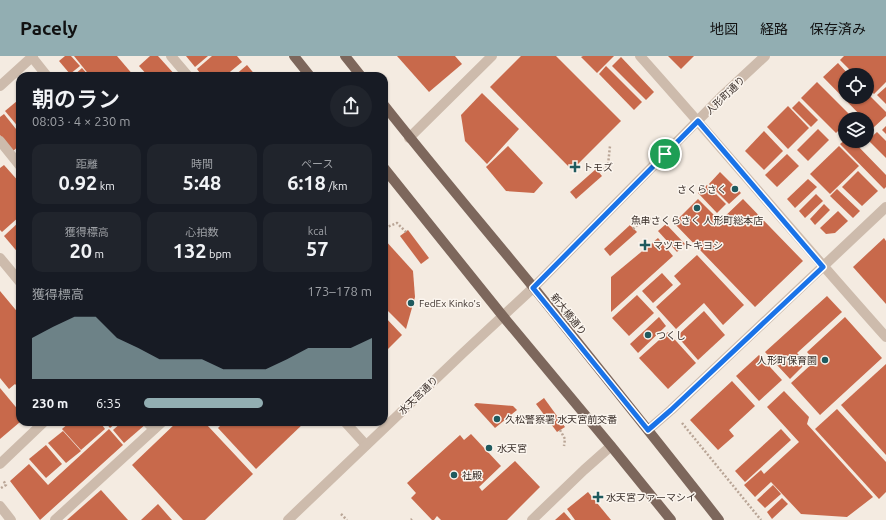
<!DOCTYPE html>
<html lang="ja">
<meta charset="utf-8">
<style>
body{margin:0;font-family:Ubuntu,"Noto Sans JP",sans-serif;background:#20242c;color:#f1f3f6;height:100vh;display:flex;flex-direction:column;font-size:15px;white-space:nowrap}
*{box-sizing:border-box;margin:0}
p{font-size:13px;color:#9ea1a6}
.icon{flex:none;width:22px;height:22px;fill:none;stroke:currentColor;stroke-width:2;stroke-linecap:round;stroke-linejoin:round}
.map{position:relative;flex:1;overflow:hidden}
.side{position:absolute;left:16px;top:16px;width:372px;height:354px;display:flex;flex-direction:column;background:#171b24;border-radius:12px;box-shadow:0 1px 3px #0004}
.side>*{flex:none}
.tools{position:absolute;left:838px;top:12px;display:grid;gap:8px}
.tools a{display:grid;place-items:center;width:36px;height:36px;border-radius:50%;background:#171b24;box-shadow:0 1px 3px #0004;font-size:20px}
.pin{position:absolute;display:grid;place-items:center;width:34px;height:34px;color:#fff;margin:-17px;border:2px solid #fff;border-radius:50%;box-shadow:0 1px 4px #0007}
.round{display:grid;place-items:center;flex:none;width:42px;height:42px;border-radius:21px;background:#20242c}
.head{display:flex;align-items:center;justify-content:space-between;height:68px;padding:0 16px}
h1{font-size:22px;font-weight:600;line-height:30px}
.metrics{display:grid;grid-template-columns:repeat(3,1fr);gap:6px;height:68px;padding:4px 16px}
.metrics div{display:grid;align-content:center;border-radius:10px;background:#20242c;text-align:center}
.metrics b{font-size:20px;font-weight:600}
.metrics small{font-size:11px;font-weight:400}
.metrics p{font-size:11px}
.chart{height:112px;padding:8px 16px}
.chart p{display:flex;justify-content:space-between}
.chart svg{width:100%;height:72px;margin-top:4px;fill:#92aeb2;opacity:.7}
ul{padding:0 16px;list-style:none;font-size:13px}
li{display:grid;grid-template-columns:64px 48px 1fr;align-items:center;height:30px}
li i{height:10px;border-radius:5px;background:#92aeb2}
header{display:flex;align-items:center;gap:24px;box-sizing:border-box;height:56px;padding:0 20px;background:#92aeb2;color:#111}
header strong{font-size:19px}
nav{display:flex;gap:22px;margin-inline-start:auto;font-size:14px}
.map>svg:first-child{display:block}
.building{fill:#c8694b}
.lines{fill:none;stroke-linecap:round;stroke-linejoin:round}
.path{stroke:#b9a596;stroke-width:2.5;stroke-dasharray:2 2;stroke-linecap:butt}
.service{stroke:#cdbbac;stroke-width:10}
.pedestrian{stroke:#cdbbac;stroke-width:10}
.minor{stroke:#cdbbac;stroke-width:10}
.tertiary{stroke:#cdbbac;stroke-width:10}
.primary{stroke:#7d675c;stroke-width:10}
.route-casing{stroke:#fff;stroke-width:8}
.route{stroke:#1a73e8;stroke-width:5}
.poi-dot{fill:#1f5a5e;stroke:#fbf5ee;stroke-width:1.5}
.labels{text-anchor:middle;stroke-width:3;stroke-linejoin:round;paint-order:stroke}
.street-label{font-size:10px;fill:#3b302b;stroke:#fbf5ee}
.poi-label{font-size:10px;fill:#3b302b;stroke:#fbf5ee;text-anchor:start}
</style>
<header>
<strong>Pacely</strong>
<nav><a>地図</a><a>経路</a><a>保存済み</a></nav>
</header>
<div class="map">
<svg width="886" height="464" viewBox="0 0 886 464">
<rect width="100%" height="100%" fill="#f4ebe1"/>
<g class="building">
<path d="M65 0H71L80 10 70 18 59 5Z"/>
<path d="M74 0H117L134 20H90Z"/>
<path d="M150 0H158L176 20H148L139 10Z"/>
<path d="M186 0H208L195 11Z"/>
<path d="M212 0H237L242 6 225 20H202L197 13Z"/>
<path d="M397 0H455L462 8 429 36Z"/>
<path d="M521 0H556L621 65 572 114 490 31Z"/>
<path d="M583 0H614L597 17 581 1Z"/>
<path d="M668 0H694L681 13Z"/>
<path d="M844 0H886V26L874 38 867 31V19H855L840 4Z"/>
<path d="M621 1 654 36 646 44 612 10Z"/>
<path d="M838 7 849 19H845V41H867V37L886 56V60L873 72 867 66V63H864L823 21Z"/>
<path d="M247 9 256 20H234Z"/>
<path d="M606 10 642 46 634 54 599 18Z"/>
<path d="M82 12 89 20H73Z"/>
<path d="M817 26 852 61 850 63H845V68L836 77 801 42Z"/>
<path d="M886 31V48L877 39Z"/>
<path d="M482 37 519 73 487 108 465 85 461 59Z"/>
<path d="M17 45 20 49V73L5 55Z"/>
<path d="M799 45 818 64 811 71 792 52Z"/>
<path d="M788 50 809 72 788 93 767 71Z"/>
<path d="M4 58 20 78V89L13 95 0 79V61Z"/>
<path d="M886 70V78L882 74Z"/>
<path d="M818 73 829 84 808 105 797 94Z"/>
<path d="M764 75 783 95 764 114 745 95Z"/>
<path d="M877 76 886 85V102L868 84Z"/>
<path d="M845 84V85H853L886 119V131L884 133 840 88Z"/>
<path d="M508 90 543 127 534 137 506 135 486 111Z"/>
<path d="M839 90 859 110 830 138 810 118Z"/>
<path d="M787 98 799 110 777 131 765 119Z"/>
<path d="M4 109 20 127V160L2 176 0 174V112Z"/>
<path d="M596 113 602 120 576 143 570 136Z"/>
<path d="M858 115 878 135 862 150 842 131Z"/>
<path d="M720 116 741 137 729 148 709 128Z"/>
<path d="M808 123 817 131 795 152 787 143Z"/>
<path d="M707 129 726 148 717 157 698 137Z"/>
<path d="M837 133 860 155 853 162 830 140Z"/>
<path d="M816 138 823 145 805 162 799 155Z"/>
<path d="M698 143 720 165 743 143 803 205 755 251 674 167Z"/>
<path d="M824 148 830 154 815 169 810 163Z"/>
<path d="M838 155 848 165 835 177 826 178 820 172Z"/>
<path d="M20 165V199L4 180Z"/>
<path d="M666 168 685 188 677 196 658 175Z"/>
<path d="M630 169 637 176 610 200 604 193Z"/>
<path d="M408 174 429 202 421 208 400 180Z"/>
<path d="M658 182 673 200 611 256V221Z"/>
<path d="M884 182 886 185V248L853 211Z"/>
<path d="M384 183 413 215 415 241 406 273 384 251Z"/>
<path d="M697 199 744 249 723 269 704 247 676 273 656 251 681 228 674 220Z"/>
<path d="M662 217 673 229 653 247 642 235Z"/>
<path d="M0 235 20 259V333L15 328 9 333 0 322Z"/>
<path d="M637 239 654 257 629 280 612 262Z"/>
<path d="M827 240 842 256 797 297 806 307 790 323 765 296Z"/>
<path d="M704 255 725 279 698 304 677 280Z"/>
<path d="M384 260 402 279 384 297Z"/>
<path d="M659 261 666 270 638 297 630 288Z"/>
<path d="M845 261 882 302 820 359 791 327 815 305 807 296Z"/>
<path d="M668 276 696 307 668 333 639 302Z"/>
<path d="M759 299 782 324 759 345 736 320Z"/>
<path d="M886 308V399L841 349Z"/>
<path d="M732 325 755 350 729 374 734 380 718 394 690 364Z"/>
<path d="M0 332 20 356V366L0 383Z"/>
<path d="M784 335 809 361 807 368 873 441 847 461 801 458 771 426 755 441 744 429 761 414 764 418 799 386 767 351Z"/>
<path d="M544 342 565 371 557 376 536 348Z"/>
<path d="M476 347 513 350 517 354 495 372 474 349Z"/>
<path d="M837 353 886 406V436L879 443 815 373Z"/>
<path d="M70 366H100L105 373 81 394 62 373Z"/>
<path d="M105 366H117L110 372Z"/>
<path d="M122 366H144L146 368 124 387 113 374Z"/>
<path d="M177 366H210L207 369 253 418 205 464H183L132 409Z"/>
<path d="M224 366H305L256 413 218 372Z"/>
<path d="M109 373 123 389 40 464 10 425 29 408 48 429Z"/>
<path d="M781 373 791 384 745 426 735 415Z"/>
<path d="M63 375 81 395 66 407 48 387Z"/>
<path d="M471 378 501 410 479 431 482 435 515 405 540 431 507 464H441L437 460 434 464H432L411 442 416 437 407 427 460 379 464 384Z"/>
<path d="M46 389 62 408 46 422 29 403Z"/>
<path d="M773 429 781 438 765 452 757 444Z"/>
<path d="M101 434 128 464H67Z"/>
<path d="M588 436 611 464H575L567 453Z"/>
<path d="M782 442 788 448 772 463 767 456Z"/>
<path d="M158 448 172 464H141Z"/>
<path d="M564 456 571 464H555Z"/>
</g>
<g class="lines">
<g class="path">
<path d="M599 116 608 109 610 90"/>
<path d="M385 172 397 167 406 176"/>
<path d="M633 173 644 163H654"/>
<path d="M682 367 761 464"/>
<path d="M560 374 565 383 564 390"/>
<path d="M1 432 6 429 3 424"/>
<path d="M341 458 347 464"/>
<path d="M411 464 412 463"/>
</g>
<g class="service">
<path d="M0 85 20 110"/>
<path d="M55 464 162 366"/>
</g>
<g class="pedestrian">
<path d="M171 0 188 20"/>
<path d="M147 366 154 373"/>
</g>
<g class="minor">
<path d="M31 0 47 20"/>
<path d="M640 0C723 93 803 188 886 281"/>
<path d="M0 30 33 0"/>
<path d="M409 82 492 0"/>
<path d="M0 202 20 226"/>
<path d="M345 366 366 389"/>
<path d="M648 374 671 354 886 151"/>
<path d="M0 408 44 366"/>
<path d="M0 450 11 464"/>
<path d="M532 464 584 414 611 390"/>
</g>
<path class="tertiary" d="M288 464 463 297 533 232 721 41 765 0"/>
<g class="primary">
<path d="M294 0 310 20"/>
<path d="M345 0 361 20"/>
<path d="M384 49C433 111 484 171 534 232 596 309 658 386 719 464"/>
<path d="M384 112 502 259 611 390 671 464"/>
</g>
</g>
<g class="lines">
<g class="route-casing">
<path id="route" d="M698 65 823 211 671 354 648 374 533 232Z"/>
</g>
<use href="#route" class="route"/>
</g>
<g class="poi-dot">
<path d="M573 105h4v4h4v4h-4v4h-4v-4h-4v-4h4z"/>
<circle cx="735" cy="133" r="4"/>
<circle cx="697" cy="152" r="4"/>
<path d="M643 183h4v4h4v4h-4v4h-4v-4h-4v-4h4z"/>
<circle cx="411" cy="247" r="4"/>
<circle cx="648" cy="279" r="4"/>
<circle cx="825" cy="304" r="4"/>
<circle cx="497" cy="363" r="4"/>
<circle cx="489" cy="392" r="4"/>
<circle cx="454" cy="419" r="4"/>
<path d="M596 435h4v4h4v4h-4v4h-4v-4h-4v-4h4z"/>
</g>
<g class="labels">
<g class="street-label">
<text transform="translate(725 39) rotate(-44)" y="4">人形町通り</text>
<text transform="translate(569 258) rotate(51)" y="4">新大橋通り</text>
<text transform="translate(418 339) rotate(-44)" y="4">水天宮通り</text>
</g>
<g class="poi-label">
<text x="583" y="115">トモズ</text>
<text x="727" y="137" text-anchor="end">さくらさく</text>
<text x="697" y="168" text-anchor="middle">魚串さくらさく 人形町総本店</text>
<text x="653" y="193">マツモトキヨシ</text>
<text x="419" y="251">FedEx Kinko's</text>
<text x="656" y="283">つくし</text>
<text x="817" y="308" text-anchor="end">人形町保育園</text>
<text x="505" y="367">久松警察署 水天宮前交番</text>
<text x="497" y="396">水天宮</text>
<text x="462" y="423">社殿</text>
<text x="606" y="445">水天宮ファーマシイ</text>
</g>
</g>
</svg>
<div class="tools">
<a><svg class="icon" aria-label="locate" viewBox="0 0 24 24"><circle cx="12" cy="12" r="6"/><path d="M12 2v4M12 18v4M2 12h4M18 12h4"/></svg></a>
<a><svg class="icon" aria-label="layers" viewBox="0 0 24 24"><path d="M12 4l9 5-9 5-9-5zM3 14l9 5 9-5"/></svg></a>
</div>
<div class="pin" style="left:665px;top:98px;background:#1e9e55"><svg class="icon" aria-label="arrive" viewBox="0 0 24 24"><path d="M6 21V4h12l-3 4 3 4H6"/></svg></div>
<section class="side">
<div class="head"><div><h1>朝のラン</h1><p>08:03 · 4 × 230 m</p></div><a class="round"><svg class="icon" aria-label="share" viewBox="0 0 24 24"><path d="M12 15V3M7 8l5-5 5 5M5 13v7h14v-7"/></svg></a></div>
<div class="metrics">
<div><p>距離</p><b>0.92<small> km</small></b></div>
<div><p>時間</p><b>5:48</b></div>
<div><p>ペース</p><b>6:18<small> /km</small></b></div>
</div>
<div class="metrics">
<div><p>獲得標高</p><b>20<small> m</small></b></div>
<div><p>心拍数</p><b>132<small> bpm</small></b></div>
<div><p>kcal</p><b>57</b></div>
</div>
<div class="chart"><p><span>獲得標高</span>173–178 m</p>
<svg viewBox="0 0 160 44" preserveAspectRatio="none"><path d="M0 44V19L10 12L20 6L30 6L40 19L50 25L60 32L70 32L80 32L90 38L100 38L110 38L120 32L130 25L140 25L150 25L160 19V44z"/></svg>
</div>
<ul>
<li><b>230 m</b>6:35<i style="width:52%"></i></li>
</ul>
</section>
</div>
